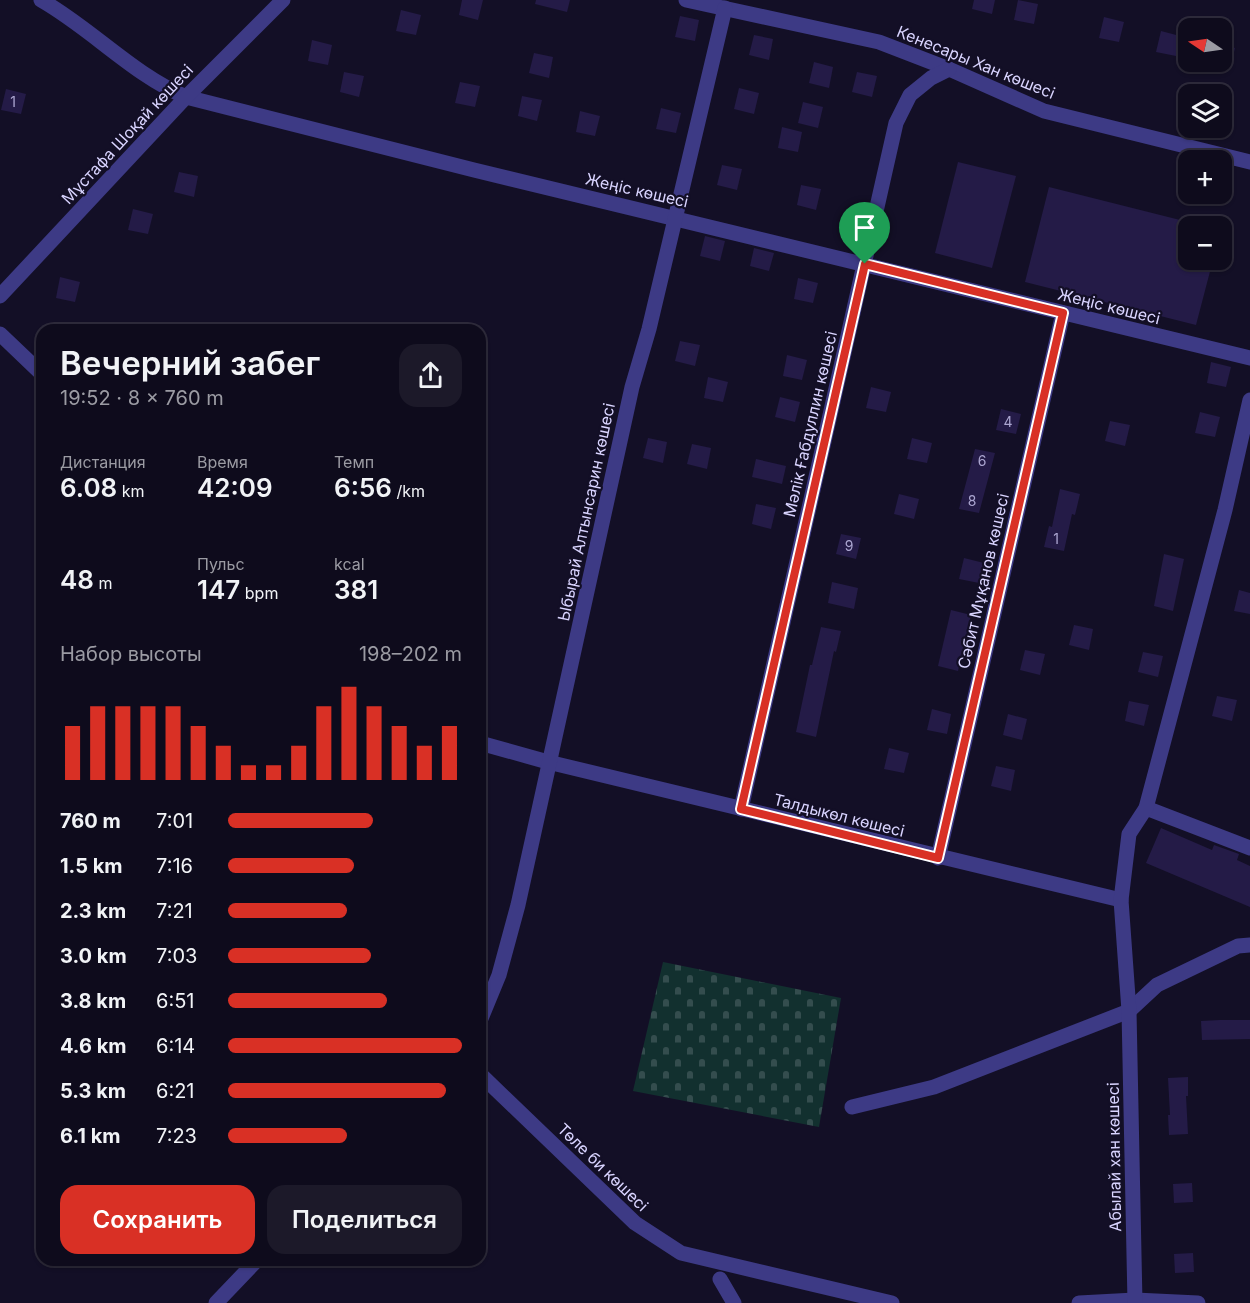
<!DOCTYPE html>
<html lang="ru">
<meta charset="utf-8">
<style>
body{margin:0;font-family:Inter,sans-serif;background:#1c1929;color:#f1f3f6;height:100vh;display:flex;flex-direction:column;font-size:22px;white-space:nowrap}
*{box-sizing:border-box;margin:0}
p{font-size:20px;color:#9b9ba3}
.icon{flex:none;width:33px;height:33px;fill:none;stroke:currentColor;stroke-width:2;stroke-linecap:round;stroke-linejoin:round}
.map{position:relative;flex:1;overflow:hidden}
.drawer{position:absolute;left:36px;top:324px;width:450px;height:942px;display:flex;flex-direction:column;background:#0e0b1c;border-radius:18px;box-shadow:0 2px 4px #0004,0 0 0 2px #2e2b3b}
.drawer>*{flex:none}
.needle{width:39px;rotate:283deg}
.tools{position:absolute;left:1178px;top:18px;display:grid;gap:12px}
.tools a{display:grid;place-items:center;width:54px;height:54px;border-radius:12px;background:#0e0b1c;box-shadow:0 2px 4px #0004,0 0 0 2px #2e2b3b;font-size:30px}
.pin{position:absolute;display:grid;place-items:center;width:51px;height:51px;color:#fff;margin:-62px -26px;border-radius:50% 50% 50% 0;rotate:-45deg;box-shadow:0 0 6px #0007}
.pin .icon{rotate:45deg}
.round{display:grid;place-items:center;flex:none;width:63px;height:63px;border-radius:18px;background:#1c1929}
.overview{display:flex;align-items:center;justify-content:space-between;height:102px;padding:0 24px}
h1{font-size:33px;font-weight:600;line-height:45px}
.stats{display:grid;grid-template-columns:repeat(3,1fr);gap:9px;height:102px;padding:6px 24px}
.stats div{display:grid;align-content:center}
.stats b{font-size:26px;font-weight:600}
.stats small{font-size:16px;font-weight:400}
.stats p{font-size:16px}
.chart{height:168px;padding:12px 24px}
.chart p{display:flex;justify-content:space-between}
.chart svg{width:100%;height:108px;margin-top:6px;stroke:#d93025;stroke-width:6}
.button{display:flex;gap:12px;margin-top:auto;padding:12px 24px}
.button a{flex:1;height:69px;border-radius:18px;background:#d93025;color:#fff;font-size:24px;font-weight:600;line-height:69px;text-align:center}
.button a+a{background:#1c1929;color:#f1f3f6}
ul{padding:0 24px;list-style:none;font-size:20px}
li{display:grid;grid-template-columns:96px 72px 1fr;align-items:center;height:45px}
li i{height:15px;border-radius:8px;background:#d93025}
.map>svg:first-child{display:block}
.cemetery{fill:url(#cemetery-stones)}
.building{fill:#241b47}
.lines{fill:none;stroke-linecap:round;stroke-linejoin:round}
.minor{stroke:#3d3a85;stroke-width:15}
.route-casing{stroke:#fff;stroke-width:12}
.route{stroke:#d93025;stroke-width:8}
.labels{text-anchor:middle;stroke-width:4.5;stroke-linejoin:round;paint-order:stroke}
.number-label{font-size:14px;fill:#aca6d1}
.street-label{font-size:16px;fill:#d9d4ff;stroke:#130f26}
</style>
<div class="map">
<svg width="1250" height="1303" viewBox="0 0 1250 1303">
<defs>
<pattern id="cemetery-stones" width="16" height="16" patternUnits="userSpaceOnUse" patternTransform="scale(1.5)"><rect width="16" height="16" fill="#12302f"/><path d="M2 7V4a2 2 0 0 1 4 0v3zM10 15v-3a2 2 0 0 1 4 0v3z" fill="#344d4e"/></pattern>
</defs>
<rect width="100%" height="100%" fill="#130f26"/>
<path class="cemetery" d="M663 962 841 998 819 1127 633 1091Z"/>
<g class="building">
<path d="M462 0H483L478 20 459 15Z"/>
<path d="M536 0H570L567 12 535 4Z"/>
<path d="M974 0H995L992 14 972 9Z"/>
<path d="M1018 0 1038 4 1034 24 1014 20Z"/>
<path d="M401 10 421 15 416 35 396 31Z"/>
<path d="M680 16 699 20 695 41 675 37Z"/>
<path d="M1104 17 1124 22 1119 42 1099 38Z"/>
<path d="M1161 31 1180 36 1176 56 1156 52Z"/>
<path d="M754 35 773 39 769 60 749 55Z"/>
<path d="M312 40 332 45 328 65 308 61Z"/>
<path d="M1221 44 1235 48 1230 68 1221 66Z"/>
<path d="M534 53 553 57 549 78 529 73Z"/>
<path d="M814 62 833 67 829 88 809 83Z"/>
<path d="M344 72 364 76 359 97 340 92Z"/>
<path d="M857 72 877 76 872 97 852 92Z"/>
<path d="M460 82 480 86 475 107 455 103Z"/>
<path d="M739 88 759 93 754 114 734 109Z"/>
<path d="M6 89 26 94 21 114 1 110Z"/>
<path d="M522 96 542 100 537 121 518 116Z"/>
<path d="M803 102 823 107 818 128 798 123Z"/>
<path d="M661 108 681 113 676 133 656 129Z"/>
<path d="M580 111 600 116 595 136 576 132Z"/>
<path d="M782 127 802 132 798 152 778 148Z"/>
<path d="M958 162 1016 176 992 268 935 253Z"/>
<path d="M722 165 742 169 737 190 717 185Z"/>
<path d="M179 172 198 176 194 197 174 192Z"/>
<path d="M801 185 821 189 816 210 797 205Z"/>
<path d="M1049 187 1188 222V260H1213L1196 325 1025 282Z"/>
<path d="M133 209 153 214 148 234 128 230Z"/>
<path d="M705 236 725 241 720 261 700 256Z"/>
<path d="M754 248 774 253 769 271 750 266Z"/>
<path d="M60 277 80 282 75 302 56 298Z"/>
<path d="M798 278 818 283 813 303 794 299Z"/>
<path d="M680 341 700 345 695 366 675 361Z"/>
<path d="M787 355 807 360 802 380 783 376Z"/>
<path d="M1211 362 1231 367 1226 387 1207 383Z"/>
<path d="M708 377 728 382 723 402 704 398Z"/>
<path d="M871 387 891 392 886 412 866 408Z"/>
<path d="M780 397 800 402 795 422 775 417Z"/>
<path d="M1001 409 1021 414 1016 434 996 430Z"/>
<path d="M1200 412 1220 417 1215 437 1195 433Z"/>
<path d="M1110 421 1130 425 1125 446 1105 441Z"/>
<path d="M648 438 667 442 663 463 643 458Z"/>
<path d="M912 438 932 443 927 463 907 459Z"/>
<path d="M692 444 711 448 707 469 687 464Z"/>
<path d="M975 449 995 453 979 513 959 509Z"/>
<path d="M756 459 786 466 782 484 752 477Z"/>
<path d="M1060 489 1080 494 1075 515 1072 514 1064 551 1044 547 1049 526 1052 527Z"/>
<path d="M899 494 919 499 914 519 894 514Z"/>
<path d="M756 504 776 508 771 529 752 524Z"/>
<path d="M841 534 861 538 856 559 836 554Z"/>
<path d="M1164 554 1184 559 1173 611 1154 606Z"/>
<path d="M964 558 984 563 979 583 959 579Z"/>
<path d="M832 582 858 588 854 609 828 603Z"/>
<path d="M1239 590 1250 593V614L1234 611Z"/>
<path d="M951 610 971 615 958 671 938 666Z"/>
<path d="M1074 625 1093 629 1089 650 1069 645Z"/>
<path d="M821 627 841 631 836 652 834 651 816 737 796 732 810 665H812Z"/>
<path d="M1025 650 1045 654 1040 675 1020 670Z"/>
<path d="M1143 652 1163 656 1158 677 1138 672Z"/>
<path d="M1217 696 1237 700 1232 721 1212 716Z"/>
<path d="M1129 701 1149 705 1144 726 1125 721Z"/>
<path d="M932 709 951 714 947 734 927 730Z"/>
<path d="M1008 714 1027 719 1022 740 1003 735Z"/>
<path d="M889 748 909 753 904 773 884 769Z"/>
<path d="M996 766 1015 770 1011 791 991 786Z"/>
<path d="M1161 828 1212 850 1214 845 1239 854 1237 860 1250 866V907L1146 863Z"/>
<path d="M1220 1020H1250V1039L1202 1040 1201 1021Z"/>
<path d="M1188 1077V1096H1186L1188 1134 1169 1135 1168 1115H1170L1168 1078Z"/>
<path d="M1192 1183 1193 1202 1174 1203 1173 1184Z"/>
<path d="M1193 1253 1194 1272 1175 1273 1174 1254Z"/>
</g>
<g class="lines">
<g class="minor">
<path d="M41 0C92 29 132 74 186 97L474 170 1250 358"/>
<path d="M686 0 879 42 949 69 1044 111 1250 162"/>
<path d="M0 296 186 97 283 0"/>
<path d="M0 334 42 374"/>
<path d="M480 743 548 762 1121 900"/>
<path d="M1146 808 1250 848"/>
<path d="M741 809 896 123 910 95 931 78 949 69"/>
<path d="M938 858 1063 313"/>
<path d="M480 1021 499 975 518 905 632 387 649 329 725 8"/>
<path d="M480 1074 635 1223 681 1253 892 1303"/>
<path d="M852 1107 934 1087 1129 1011 1157 985 1238 946 1250 945"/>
<path d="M720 1279 734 1303"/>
<path d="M216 1303 257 1260"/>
<path d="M1079 1303 1135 1300 1198 1303"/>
<path d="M1135 1303 1129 1011 1121 900 1129 834 1146 808 1225 510 1250 400"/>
</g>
</g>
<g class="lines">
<g class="route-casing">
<path id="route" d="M865 264 1063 313 938 858 741 809Z"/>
</g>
<use href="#route" class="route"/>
</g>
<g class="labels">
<g class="number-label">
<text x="13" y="107">1</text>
<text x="1008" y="427">4</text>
<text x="982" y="466">6</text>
<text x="972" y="506">8</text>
<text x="1056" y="544">1</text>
<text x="849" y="551">9</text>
</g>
<g class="street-label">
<text transform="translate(976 62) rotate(22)" y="6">Кенесары Хан көшесі</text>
<text transform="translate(127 134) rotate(-47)" y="6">Мұстафа Шоқай көшесі</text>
<text transform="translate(637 190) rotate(13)" y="6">Жеңіс көшесі</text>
<text transform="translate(1109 306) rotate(14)" y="6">Жеңіс көшесі</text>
<text transform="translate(810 424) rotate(-77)" y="6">Мәлік Ғабдуллин көшесі</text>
<text transform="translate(586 512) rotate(-78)" y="6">Ыбырай Алтынсарин көшесі</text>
<text transform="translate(983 581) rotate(-77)" y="6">Сәбит Мұқанов көшесі</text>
<text transform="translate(839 815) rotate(14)" y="6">Талдыкөл көшесі</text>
<text transform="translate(1114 1157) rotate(-91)" y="6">Абылай хан көшесі</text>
<text transform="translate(603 1167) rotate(44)" y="6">Төле би көшесі</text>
</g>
</g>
</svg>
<div class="tools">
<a><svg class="needle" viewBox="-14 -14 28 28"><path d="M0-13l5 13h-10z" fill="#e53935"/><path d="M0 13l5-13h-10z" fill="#9b9ba3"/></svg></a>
<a><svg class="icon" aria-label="layers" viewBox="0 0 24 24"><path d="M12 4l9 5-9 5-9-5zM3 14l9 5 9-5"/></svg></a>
<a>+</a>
<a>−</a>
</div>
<div class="pin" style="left:865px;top:264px;background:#1e9e55"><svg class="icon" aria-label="arrive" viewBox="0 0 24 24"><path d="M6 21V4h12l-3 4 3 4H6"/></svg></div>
<section class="drawer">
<div class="overview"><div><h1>Вечерний забег</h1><p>19:52 · 8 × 760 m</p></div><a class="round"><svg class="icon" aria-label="share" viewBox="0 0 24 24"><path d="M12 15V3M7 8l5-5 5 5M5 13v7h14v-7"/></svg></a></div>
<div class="stats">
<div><p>Дистанция</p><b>6.08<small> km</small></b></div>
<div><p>Время</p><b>42:09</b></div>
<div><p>Темп</p><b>6:56<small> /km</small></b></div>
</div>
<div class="stats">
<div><b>48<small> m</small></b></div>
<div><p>Пульс</p><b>147<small> bpm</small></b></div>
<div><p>kcal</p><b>381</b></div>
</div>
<div class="chart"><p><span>Набор высоты</span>198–202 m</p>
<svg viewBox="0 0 160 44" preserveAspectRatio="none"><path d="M5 44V22M15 44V14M25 44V14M35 44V14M45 44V14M55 44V22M65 44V30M75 44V38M85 44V38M95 44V30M105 44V14M115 44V6M125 44V14M135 44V22M145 44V30M155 44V22"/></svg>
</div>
<ul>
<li><b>760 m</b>7:01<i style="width:62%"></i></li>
<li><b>1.5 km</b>7:16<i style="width:54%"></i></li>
<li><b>2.3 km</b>7:21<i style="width:51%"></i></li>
<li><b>3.0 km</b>7:03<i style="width:61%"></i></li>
<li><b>3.8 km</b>6:51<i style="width:68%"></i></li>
<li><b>4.6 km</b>6:14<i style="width:100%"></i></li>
<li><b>5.3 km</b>6:21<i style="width:93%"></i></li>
<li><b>6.1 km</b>7:23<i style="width:51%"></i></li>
</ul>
<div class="button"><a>Сохранить</a><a>Поделиться</a></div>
</section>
</div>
